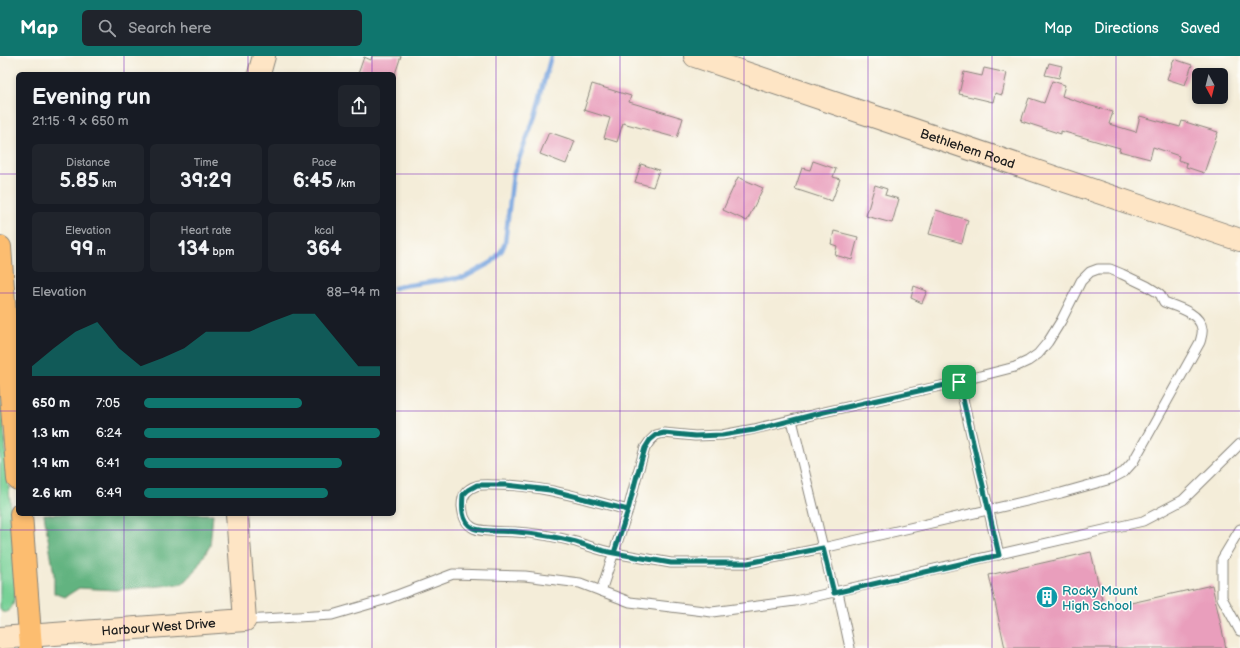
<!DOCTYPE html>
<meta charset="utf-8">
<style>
body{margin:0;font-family:"Balsamiq Sans",sans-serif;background:#20242c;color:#f1f3f6;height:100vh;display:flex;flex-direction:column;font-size:15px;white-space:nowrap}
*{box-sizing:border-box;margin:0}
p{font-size:13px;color:#9ea1a6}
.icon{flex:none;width:22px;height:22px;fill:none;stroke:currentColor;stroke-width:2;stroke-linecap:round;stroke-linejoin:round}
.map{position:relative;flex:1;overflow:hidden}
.side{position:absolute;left:16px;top:16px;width:380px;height:444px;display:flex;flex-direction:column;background:#171b24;border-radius:6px;box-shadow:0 2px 6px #0003}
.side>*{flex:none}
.needle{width:26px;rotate:173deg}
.fabs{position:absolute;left:1192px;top:12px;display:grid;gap:8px}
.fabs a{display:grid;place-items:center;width:36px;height:36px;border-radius:6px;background:#171b24;box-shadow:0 2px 6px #0003;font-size:20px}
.pin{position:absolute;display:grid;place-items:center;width:34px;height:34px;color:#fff;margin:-17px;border-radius:8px;box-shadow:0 2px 6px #0006}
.round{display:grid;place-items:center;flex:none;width:42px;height:42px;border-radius:6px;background:#20242c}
.head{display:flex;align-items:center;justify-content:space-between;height:68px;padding:0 16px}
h1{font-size:22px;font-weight:800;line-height:30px}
.stats{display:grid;grid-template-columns:repeat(3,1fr);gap:6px;height:68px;padding:4px 16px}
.stats div{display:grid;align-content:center;border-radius:6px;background:#20242c;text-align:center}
.stats b{font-size:20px;font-weight:800}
.stats small{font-size:11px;font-weight:400}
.stats p{font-size:11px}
.chart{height:112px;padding:8px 16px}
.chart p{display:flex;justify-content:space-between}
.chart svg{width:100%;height:72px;margin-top:4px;fill:#0f766e;opacity:.7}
ul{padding:0 16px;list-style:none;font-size:13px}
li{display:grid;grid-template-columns:64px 48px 1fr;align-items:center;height:30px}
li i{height:10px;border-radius:5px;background:#0f766e}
header{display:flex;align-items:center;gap:24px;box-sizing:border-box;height:56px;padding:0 20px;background:#0f766e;color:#fff}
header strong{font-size:19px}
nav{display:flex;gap:22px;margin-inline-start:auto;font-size:14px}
.search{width:280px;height:36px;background:#20242c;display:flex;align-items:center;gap:10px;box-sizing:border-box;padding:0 14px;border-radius:6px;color:#9ea1a6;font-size:15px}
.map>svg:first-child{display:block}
.green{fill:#78d197;stroke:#4a765a}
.forest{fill:#62b380;stroke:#3f684e}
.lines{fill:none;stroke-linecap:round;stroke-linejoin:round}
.stream{stroke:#75a3de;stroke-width:4.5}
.building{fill:#e99ebc}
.lane-casing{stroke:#88847a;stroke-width:11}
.secondary-casing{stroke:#88847a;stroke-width:24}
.highway-casing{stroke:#88847a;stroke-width:24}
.lane{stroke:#fff;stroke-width:9}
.secondary{stroke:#fee5c5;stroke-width:22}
.highway{stroke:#fcbd6f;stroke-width:22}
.route-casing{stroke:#fff;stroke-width:8}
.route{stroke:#0f766e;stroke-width:5}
.grid{fill:none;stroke:#7b2cbf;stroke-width:1;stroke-opacity:0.55}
.labels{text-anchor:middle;stroke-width:3;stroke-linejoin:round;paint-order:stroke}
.street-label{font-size:13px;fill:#1c1c1c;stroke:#fdfcf7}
.culture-label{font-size:13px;fill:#0d838f;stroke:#fdfcf7;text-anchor:start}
</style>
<header>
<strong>Map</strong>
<div class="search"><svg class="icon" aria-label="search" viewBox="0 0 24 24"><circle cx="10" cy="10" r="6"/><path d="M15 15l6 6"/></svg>Search here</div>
<nav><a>Map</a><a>Directions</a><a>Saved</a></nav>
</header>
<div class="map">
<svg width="1240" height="592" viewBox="0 0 1240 592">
<rect width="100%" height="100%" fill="#fdfcf7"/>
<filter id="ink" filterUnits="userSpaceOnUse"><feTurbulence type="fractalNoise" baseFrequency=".025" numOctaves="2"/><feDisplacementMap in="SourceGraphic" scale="8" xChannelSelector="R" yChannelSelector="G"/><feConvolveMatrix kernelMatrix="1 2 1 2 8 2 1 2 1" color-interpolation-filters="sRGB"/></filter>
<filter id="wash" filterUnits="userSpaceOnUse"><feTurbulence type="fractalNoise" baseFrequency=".012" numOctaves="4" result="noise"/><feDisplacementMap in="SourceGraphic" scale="16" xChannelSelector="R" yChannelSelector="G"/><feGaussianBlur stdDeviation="0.9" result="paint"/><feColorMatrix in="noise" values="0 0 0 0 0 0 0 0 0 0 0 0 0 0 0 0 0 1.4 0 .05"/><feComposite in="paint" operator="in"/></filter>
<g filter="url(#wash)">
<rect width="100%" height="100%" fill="#f4edd9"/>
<path class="green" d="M0 323 14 493 16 533 13 549 7 556H2L0 553Z"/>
<path class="forest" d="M44 458H213L210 490 194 516 183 528 115 534 79 532 65 541 54 537V518Z"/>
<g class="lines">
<path class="stream" d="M394 232 402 230 465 221 492 206 502 194 505 187 513 119 535 60 551 0"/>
</g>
<g id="blocks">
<g class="building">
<path d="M372 0H401L395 18H358L364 1 371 4Z"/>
<path d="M1174 3 1192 9 1185 29 1167 23Z"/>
<path d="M1049 7 1062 10 1059 22 1045 19Z"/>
<path d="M984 12 1007 17 1002 39 995 37 993 46 959 38 964 16 982 20Z"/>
<path d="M1052 25 1065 29 1062 40 1088 49 1113 56 1109 68 1136 76 1140 60 1180 71 1182 65 1218 76 1204 117 1186 111 1187 107 1178 104 1179 100 1153 91 1150 103 1119 95 1120 92 1061 75V78L1021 65 1029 42 1044 47Z"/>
<path d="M592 28 631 40 629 46 683 62 677 82 623 67 617 86 604 82 610 62 584 54Z"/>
<path d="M549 76 575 85 566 108 540 98Z"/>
<path d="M813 105 836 113 833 121 840 123 832 145 795 133 802 112 810 114Z"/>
<path d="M641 108 659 114 653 131 635 126Z"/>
<path d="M738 121 763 132 747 165 723 154Z"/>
<path d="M875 129 887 133 885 139 899 143 892 167 866 160Z"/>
<path d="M936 154 968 164 962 187 929 178Z"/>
<path d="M834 175 858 181 852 204 835 199 837 190 831 188Z"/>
<path d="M914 230 927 235 922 247 911 242Z"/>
<path d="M1091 496 1104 553 1212 529 1226 592H1005L989 519Z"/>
</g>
</g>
</g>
<g filter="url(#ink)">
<use href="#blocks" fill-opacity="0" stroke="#88847a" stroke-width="1"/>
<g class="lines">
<g class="lane-casing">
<g id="lane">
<path d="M959 326 999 499"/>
<path d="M792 364 834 537"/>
<path d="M1240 473 1222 503V542L1240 575"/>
<path d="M601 535 628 454 636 423 645 392 650 385 656 379 664 377 695 380 722 379 754 373 824 356 945 329 1015 311 1028 305 1038 298 1048 286 1061 265 1081 225 1090 216 1098 213H1110L1122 218 1147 230 1160 238 1164 246C1177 251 1200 257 1202 273 1203 277 1201 282 1200 286L1133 406 1124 416 1111 423 1061 437 823 492 748 507H671L614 497C601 495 589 490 576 486 557 481 536 477 516 476 505 475 480 477 472 471 464 466 463 458 462 450 462 440 466 433 476 430 482 428 491 429 497 429 542 429 585 443 628 454"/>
<path d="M838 536 850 592"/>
<path d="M245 564 332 559 387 543 453 518 525 520 580 527 630 546 712 556 795 545 1143 465 1183 444 1240 388"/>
</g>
</g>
<g class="secondary-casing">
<g id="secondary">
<path id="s1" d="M695 0 1240 184"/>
<path d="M259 18 264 0"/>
<path id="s2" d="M0 582 245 564 237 458"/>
</g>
</g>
<g class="highway-casing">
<g id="highway">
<path d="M0 191 9 315 18 423"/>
<path d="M21 458 31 592"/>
</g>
</g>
<use href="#lane" class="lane"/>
<use href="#secondary" class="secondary"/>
<use href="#highway" class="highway"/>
</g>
</g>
<g class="lines" filter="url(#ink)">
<g class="route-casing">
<path id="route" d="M959 326 824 356 754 374 722 379 695 380 664 377 656 379 650 384 645 392 636 423 628 454 614 497C601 495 589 490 576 486 557 481 538 478 518 476 507 474 483 477 473 472 461 466 462 450 463 439L468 434 477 429H506L550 434 628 454 614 497 671 507H748L823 492 834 537 999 499 959 326"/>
</g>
<use href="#route" class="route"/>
</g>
<path class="grid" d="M124 0V18M248 0V18M372 0V18M496 0V592M620 0V592M744 0V592M868 0V592M992 0V592M1116 0V592M0 118H18M394 118H1240M0 237H18M394 237H1240M0 355H18M394 355H1240M124 458V592M248 458V592M372 458V592M0 474H1240"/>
<defs>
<g id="building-disc" transform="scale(1.15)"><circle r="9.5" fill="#0f9aa8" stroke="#fdfcf7"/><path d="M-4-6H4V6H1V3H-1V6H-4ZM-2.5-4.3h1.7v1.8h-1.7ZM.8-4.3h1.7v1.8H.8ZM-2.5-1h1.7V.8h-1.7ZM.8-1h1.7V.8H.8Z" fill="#fff"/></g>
</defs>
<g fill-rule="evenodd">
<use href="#building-disc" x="1047" y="541"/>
</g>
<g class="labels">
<g class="street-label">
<text dy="5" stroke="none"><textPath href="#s1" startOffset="288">Bethlehem Road</textPath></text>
<text dy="5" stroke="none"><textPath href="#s2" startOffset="159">Harbour West Drive</textPath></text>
</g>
<g class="culture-label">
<text x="1062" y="539">Rocky Mount<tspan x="1062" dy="15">High School</tspan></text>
</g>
</g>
</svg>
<div class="fabs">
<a><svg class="needle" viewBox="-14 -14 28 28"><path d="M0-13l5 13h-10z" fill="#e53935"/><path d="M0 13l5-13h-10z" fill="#9ea1a6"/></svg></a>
</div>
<div class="pin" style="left:959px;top:326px;background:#1e9e55"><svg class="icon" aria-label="arrive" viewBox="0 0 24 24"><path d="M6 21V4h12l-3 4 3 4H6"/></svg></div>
<section class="side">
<div class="head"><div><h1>Evening run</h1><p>21:15 · 9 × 650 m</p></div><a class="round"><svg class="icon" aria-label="share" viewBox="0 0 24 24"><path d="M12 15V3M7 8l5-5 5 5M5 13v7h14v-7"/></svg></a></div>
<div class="stats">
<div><p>Distance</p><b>5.85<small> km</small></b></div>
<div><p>Time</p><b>39:29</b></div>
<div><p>Pace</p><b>6:45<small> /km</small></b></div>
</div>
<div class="stats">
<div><p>Elevation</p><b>99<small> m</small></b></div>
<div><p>Heart rate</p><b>134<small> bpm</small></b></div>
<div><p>kcal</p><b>364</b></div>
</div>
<div class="chart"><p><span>Elevation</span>88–94 m</p>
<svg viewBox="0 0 160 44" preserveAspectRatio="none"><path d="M0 44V38L10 27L20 17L30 11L40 27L50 38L60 33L70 27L80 17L90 17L100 17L110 11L120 6L130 6L140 22L150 38L160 38V44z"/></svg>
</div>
<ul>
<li><b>650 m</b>7:05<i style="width:67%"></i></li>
<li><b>1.3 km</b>6:24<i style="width:100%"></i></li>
<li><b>1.9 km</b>6:41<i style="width:84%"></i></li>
<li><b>2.6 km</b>6:49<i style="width:78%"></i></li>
</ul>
</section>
</div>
